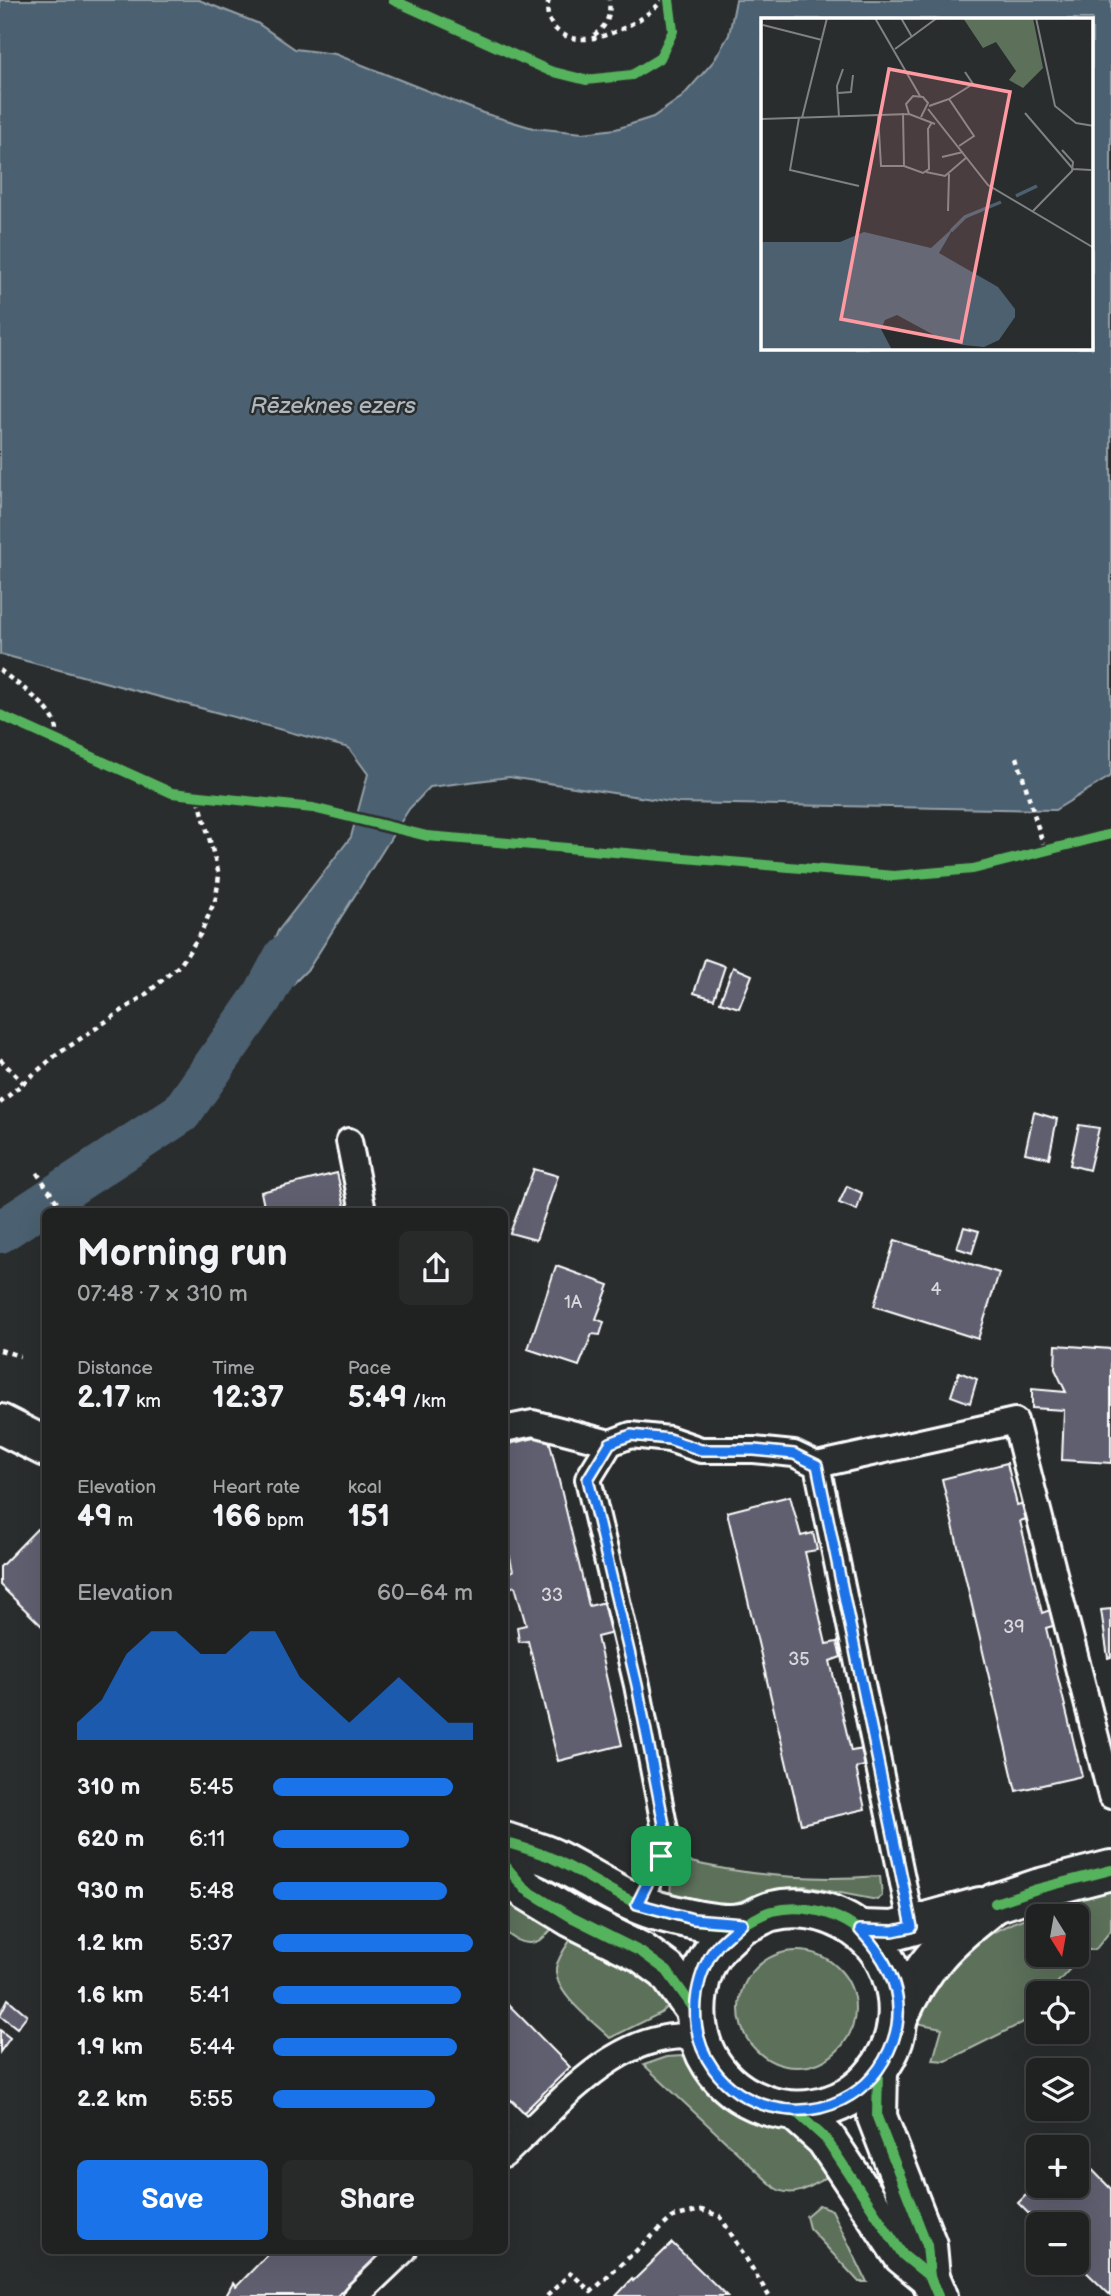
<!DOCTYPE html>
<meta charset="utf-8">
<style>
body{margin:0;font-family:"Balsamiq Sans",sans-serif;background:#282a2a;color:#f1f3f6;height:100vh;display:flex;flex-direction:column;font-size:26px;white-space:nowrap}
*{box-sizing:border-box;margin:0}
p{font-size:23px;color:#a2a4a5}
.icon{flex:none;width:38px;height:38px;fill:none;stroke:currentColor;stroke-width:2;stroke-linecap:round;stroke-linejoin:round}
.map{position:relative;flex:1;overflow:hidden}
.sheet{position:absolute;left:42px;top:1208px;width:466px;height:1046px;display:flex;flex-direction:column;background:#202222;border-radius:10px;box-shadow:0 7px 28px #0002,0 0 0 2px #3d3f40}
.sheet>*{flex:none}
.needle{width:46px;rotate:169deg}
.fabs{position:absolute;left:1026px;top:1904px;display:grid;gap:14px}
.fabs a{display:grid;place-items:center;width:63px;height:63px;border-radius:10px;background:#202222;box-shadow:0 7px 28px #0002,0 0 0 2px #3d3f40;font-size:35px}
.pin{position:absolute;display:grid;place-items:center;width:60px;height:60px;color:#fff;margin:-30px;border-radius:14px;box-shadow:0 4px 10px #0006}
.round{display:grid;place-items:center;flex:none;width:74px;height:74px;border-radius:10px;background:#282a2a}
.headline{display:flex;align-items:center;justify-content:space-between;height:119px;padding:0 35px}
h1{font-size:38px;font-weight:700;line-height:52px}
.metrics{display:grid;grid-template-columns:repeat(3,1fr);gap:10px;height:119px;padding:7px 35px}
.metrics div{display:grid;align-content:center}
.metrics b{font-size:30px;font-weight:700}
.metrics small{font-size:19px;font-weight:400}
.metrics p{font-size:19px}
.chart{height:196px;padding:14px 35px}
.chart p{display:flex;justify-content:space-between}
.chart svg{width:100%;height:126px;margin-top:7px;fill:#1a73e8;opacity:.7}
.primary-button{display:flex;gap:14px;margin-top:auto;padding:14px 35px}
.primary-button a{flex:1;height:80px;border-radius:10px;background:#1a73e8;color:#fff;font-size:28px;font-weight:700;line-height:80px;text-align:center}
.primary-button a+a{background:#282a2a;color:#f1f3f6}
ul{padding:0 35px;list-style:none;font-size:23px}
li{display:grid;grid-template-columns:112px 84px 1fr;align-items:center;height:52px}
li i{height:18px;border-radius:9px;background:#1a73e8}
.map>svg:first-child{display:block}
.green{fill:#5c705a;stroke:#aeb8ac;stroke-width:2;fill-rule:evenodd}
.water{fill:#4c606f;stroke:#94a0a9;stroke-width:2;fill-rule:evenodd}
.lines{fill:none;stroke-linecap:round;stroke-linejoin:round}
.canal{stroke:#4c606f;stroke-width:42}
.building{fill:#615e70;stroke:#fff;stroke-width:2}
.service-casing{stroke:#fff;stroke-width:30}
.minor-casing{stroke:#fff;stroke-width:44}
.tertiary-casing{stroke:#fff;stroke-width:44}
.secondary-casing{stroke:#fff;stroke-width:44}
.path{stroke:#fff;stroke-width:4.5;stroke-dasharray:5 5;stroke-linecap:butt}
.service{stroke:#2a2d2e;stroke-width:24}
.minor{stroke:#2a2d2e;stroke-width:38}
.tertiary{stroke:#2a2d2e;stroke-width:38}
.secondary{stroke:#2a2d2e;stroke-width:38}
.cycleway-casing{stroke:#2a2d2e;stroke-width:15}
.cycleway{stroke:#56b35d;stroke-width:10}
.route-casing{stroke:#fff;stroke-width:14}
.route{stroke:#1a73e8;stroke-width:9}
.labels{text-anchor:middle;stroke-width:5;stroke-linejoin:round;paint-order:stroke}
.number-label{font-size:18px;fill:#d8d7db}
.water-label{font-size:23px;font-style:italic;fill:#aeb7be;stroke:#2a2d2e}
.inset-river{fill:none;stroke:#4c606f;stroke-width:3.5}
.inset-road{fill:none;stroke:#7f8182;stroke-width:2}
.view{fill:#ff9aa2;fill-opacity:0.15;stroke:#ff9aa2;stroke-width:3.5}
.inset-edge{fill:none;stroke:#fff;stroke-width:3.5}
</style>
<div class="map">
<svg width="1111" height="2296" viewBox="0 0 1111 2296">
<rect width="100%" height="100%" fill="#2a2d2e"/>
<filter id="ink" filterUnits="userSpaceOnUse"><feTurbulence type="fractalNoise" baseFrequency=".0143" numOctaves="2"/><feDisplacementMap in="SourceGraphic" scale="14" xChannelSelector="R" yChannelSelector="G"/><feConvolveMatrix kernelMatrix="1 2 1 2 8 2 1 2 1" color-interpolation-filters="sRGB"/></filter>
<g filter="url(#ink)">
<g class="green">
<path d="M682 1860C747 1876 814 1881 880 1876L882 1896 877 1900 804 1886 773 1889 716 1910 670 1897 671 1880Z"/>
<path d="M1111 1891V1930L1095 1950H1087L1048 1993H1038V2009L1022 2023 946 2061 933 2060 942 2028 916 2023 922 1994 965 1946 1012 1923 1075 1900ZM1038 1916H1076V1955H1038Z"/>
<path d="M504 1903 532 1911 555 1924C542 1946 523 1950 504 1930Z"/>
<path d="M575 1933 641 1968 670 2005 661 2013 610 2038C593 2021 554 1994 556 1968 558 1956 569 1943 575 1933Z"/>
<circle cx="797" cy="2009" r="58"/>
<path d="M682 2056 692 2063 715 2097 736 2110 786 2127 835 2172C816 2183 796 2201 775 2188L644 2065 667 2057Z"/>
<path d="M819 2205 832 2210 867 2282H859L809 2228 806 2216Z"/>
</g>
<path class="water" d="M0 0H199L257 23 295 49 335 54 483 113 533 128 583 133 616 129 653 117 682 97 713 62 729 35 736 0H1111V776L1055 810 678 803 509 777 430 787 409 809 309 968 269 1008 249 1000 278 931 351 837 368 774 349 748 0 654ZM763 19H1092V348H763Z"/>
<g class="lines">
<path class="canal" d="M0 1232 181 1113 265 993 285 956"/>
</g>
<g class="building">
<path d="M705 959 725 966 714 999 694 993Z"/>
<path d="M733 967 752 975 739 1008 720 1002Z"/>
<path d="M1034 1112 1057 1119 1049 1158 1025 1153Z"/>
<path d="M1079 1125 1099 1128 1089 1170 1070 1165Z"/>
<path d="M534 1169 558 1176 536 1240 510 1233Z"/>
<path d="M337 1173 346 1211H265L261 1192Z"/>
<path d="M847 1186 862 1193 857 1210 839 1203Z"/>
<path d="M964 1227 979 1231 972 1253 957 1248Z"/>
<path d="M895 1240 999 1273 978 1339 874 1306Z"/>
<path d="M556 1266 609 1285 596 1319 604 1322 600 1335 592 1334 579 1366 528 1349Z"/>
<path d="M1056 1345 1111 1349V1463L1062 1460 1064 1410 1032 1408V1389L1066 1392 1055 1369Z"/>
<path d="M959 1372 977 1379 970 1403 951 1396Z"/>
<path d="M548 1435 589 1606 609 1601 617 1632 597 1637 622 1745 558 1761 528 1641 519 1642 517 1627 526 1625 515 1586 506 1589 504 1573 513 1571 504 1532V1445Z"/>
<path d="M1007 1463 1017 1505 1029 1502 1033 1517 1020 1521 1042 1613 1053 1609 1056 1625 1046 1628 1082 1776 1016 1791 942 1479Z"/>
<path d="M790 1496 801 1536 813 1533 817 1550 805 1552 826 1644 837 1642 841 1657 830 1661 851 1751 864 1749 868 1765 856 1768 865 1809 801 1824 727 1512Z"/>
<path d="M37 1529 46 1537V1630L0 1585V1567Z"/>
<path d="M1111 1609V1657L1108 1658 1101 1610Z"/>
<path d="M8 1999 27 2015 17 2028 0 2015Z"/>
<path d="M504 2000 570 2067 523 2113 504 2094Z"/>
<path d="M0 2030 10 2038 0 2052Z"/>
<path d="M1076 2153 1111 2189V2296L1076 2262V2224H1039L1018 2203 1038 2183 1076 2186Z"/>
<path d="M672 2243 727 2296H616L632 2279 633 2281Z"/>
<path d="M272 2250H383L337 2296H226L233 2283 236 2287Z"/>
</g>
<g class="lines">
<g class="service-casing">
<g id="service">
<path d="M349 1141 363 1211"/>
<path d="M504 1429 533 1423 610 1443"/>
<path d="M637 1904 661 1856 666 1835 637 1685 588 1479 610 1443 631 1435 669 1439 701 1450H754L794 1454 817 1465"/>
<path d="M912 1927 817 1465 1015 1421 1111 1796"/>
<path d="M504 2112 526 2134C574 2088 625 2029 698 2037"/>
<path d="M504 2155 526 2134"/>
<path d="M356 2296 404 2250"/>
</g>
</g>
<g class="minor-casing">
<path id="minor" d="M995 1903 1037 1889 1111 1870"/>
</g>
<g class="tertiary-casing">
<g id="tertiary">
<path d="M860 1930 893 1931 980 1907"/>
<path d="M898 2018C921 1964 949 1938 995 1903"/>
</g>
</g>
<g class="secondary-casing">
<g id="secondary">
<path d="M0 1424 46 1447"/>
<path d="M504 1842C520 1847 539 1852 554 1859 589 1876 621 1900 658 1911 680 1917 720 1927 742 1923 753 1922 762 1913 772 1911 823 1899 879 1929 893 1980 901 2005 899 2034 886 2057 831 2157 679 2106 698 1992 700 1976 707 1957 719 1945 726 1937 735 1930 742 1923"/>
<path d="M504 1864 525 1889 571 1917 641 1952 667 1971 695 2010"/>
<path d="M878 2070 877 2117 927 2245 930 2277 938 2296"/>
<path d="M795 2111 826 2139 903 2255 930 2277"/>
</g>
</g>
<g class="path">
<path d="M549 0C546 8 547 19 553 26 578 58 641 24 663 0"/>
<path d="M594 35C607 26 611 16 609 0"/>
<path d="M0 670C18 686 65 712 56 740"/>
<path d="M1017 757 1045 851"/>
<path d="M0 1059 23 1083"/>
<path d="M0 1103 55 1056 145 995 181 964 201 933 216 898 219 875 198 796"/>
<path d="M37 1173 63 1211"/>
<path d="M0 1350 20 1356"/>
<path d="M547 2296 571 2273 591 2292 673 2217 701 2210 720 2216 769 2296"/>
</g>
<use href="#service" class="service"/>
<use href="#minor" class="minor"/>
<use href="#tertiary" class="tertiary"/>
<use href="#secondary" class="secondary"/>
<g class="cycleway-casing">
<g id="cycleway">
<path d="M393 0 550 71 586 80 632 75 660 58 673 31 669 0"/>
<path d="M0 715 172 793 313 808 427 836 894 876 973 869 1111 834"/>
<path d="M504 1842C520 1847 539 1852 554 1859 589 1876 621 1900 658 1911 680 1917 720 1927 742 1923 753 1922 762 1913 772 1911 823 1899 879 1929 893 1980 901 2005 899 2034 886 2057 831 2157 679 2106 698 1992 700 1976 707 1957 719 1945 726 1937 735 1930 742 1923"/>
<path d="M504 1864 525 1889 571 1917 641 1952 667 1971 695 2010"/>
<path d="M995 1903 1037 1889 1111 1870"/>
<path d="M878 2070 877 2117 927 2245 930 2277 938 2296"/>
<path d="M795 2111 826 2139 903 2255 930 2277"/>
</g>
</g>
<use href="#cycleway" class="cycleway"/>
</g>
</g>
<g class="lines" filter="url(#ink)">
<g class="route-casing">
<path id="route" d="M631 1435 669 1439 701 1450H754L794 1454 817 1465 912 1927 893 1931 860 1930C888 1960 908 1998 893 2041 850 2158 678 2116 697 1993 700 1976 707 1958 718 1945 725 1937 735 1930 742 1923L693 1919 637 1904 661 1856 666 1835 637 1685 588 1479 610 1443Z"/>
</g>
<use href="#route" class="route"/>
</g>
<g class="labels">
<g class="number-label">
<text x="936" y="1295">4</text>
<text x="573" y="1308">1A</text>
<text x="552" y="1601">33</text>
<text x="1014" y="1633">39</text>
<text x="799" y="1665">35</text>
</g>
<g class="water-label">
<text x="333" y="413">Rēzeknes ezers</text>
</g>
</g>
<g transform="translate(761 18)">
<rect width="332" height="332" fill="#2a2d2e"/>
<path d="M202 0H272L282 50 262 70 248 62 255 53 235 24 222 30Z" fill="#5c705a"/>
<path d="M193 209 178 235 237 269 254 291V299L238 322 223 329 202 327 182 322 136 297 124 302 120 311 131 332H0V224H79L103 214 170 230Z" fill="#4c606f"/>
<path class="inset-river" d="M255 178 276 168M190 213 204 199 240 184"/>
<path class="inset-road" d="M114 0 159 78M140 0 151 19M275 0 294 88 315 105 333 108M2 7 61 22M134 31 176 0M77 75 90 74 92 57M188 81 212 66 204 54M168 88 188 81 213 118 198 128M167 91 227 167 333 230M264 95 312 151 330 152M117 97 120 148H143L142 95M78 99 76 68 82 51M160 99 167 85 162 79 152 78 145 86 148 96 174 106M38 100 29 152 98 168M41 100 66 0M0 101 148 96M181 139 202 134M143 148 162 155 168 151 167 111 171 104M165 154 184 158 206 139M187 193 188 156M272 193 311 153 312 144 301 132"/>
<path class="view" d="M128 51 249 74 200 324 80 301Z"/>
<rect width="332" height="332" class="inset-edge"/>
</g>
</svg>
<div class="fabs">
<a><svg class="needle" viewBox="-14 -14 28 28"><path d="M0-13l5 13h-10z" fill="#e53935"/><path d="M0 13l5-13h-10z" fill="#a2a4a5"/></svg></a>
<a><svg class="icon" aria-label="locate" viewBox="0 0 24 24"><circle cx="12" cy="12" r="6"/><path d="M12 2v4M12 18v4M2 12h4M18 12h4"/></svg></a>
<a><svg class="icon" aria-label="layers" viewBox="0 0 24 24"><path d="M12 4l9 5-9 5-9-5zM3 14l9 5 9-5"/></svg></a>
<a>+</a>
<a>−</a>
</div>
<div class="pin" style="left:661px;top:1856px;background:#1e9e55"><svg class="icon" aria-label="arrive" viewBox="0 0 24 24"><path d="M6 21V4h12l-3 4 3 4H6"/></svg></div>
<section class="sheet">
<div class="headline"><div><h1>Morning run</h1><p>07:48 · 7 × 310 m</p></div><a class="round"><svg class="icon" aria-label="share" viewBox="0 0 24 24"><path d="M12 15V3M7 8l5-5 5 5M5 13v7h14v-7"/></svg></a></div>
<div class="metrics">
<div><p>Distance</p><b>2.17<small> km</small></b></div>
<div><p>Time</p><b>12:37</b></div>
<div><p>Pace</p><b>5:49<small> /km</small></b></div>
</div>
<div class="metrics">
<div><p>Elevation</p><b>49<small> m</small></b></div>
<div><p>Heart rate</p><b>166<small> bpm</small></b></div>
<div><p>kcal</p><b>151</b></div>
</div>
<div class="chart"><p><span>Elevation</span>60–64 m</p>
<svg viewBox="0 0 160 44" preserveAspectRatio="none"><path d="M0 44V38L10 30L20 14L30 6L40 6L50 14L60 14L70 6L80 6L90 22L100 30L110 38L120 30L130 22L140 30L150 38L160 38V44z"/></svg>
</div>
<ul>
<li><b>310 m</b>5:45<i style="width:90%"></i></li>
<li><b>620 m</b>6:11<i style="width:68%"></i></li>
<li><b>930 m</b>5:48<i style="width:87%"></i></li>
<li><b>1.2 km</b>5:37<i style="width:100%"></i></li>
<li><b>1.6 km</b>5:41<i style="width:94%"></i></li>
<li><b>1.9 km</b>5:44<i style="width:92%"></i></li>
<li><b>2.2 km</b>5:55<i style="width:81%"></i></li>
</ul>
<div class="primary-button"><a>Save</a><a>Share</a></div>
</section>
</div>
